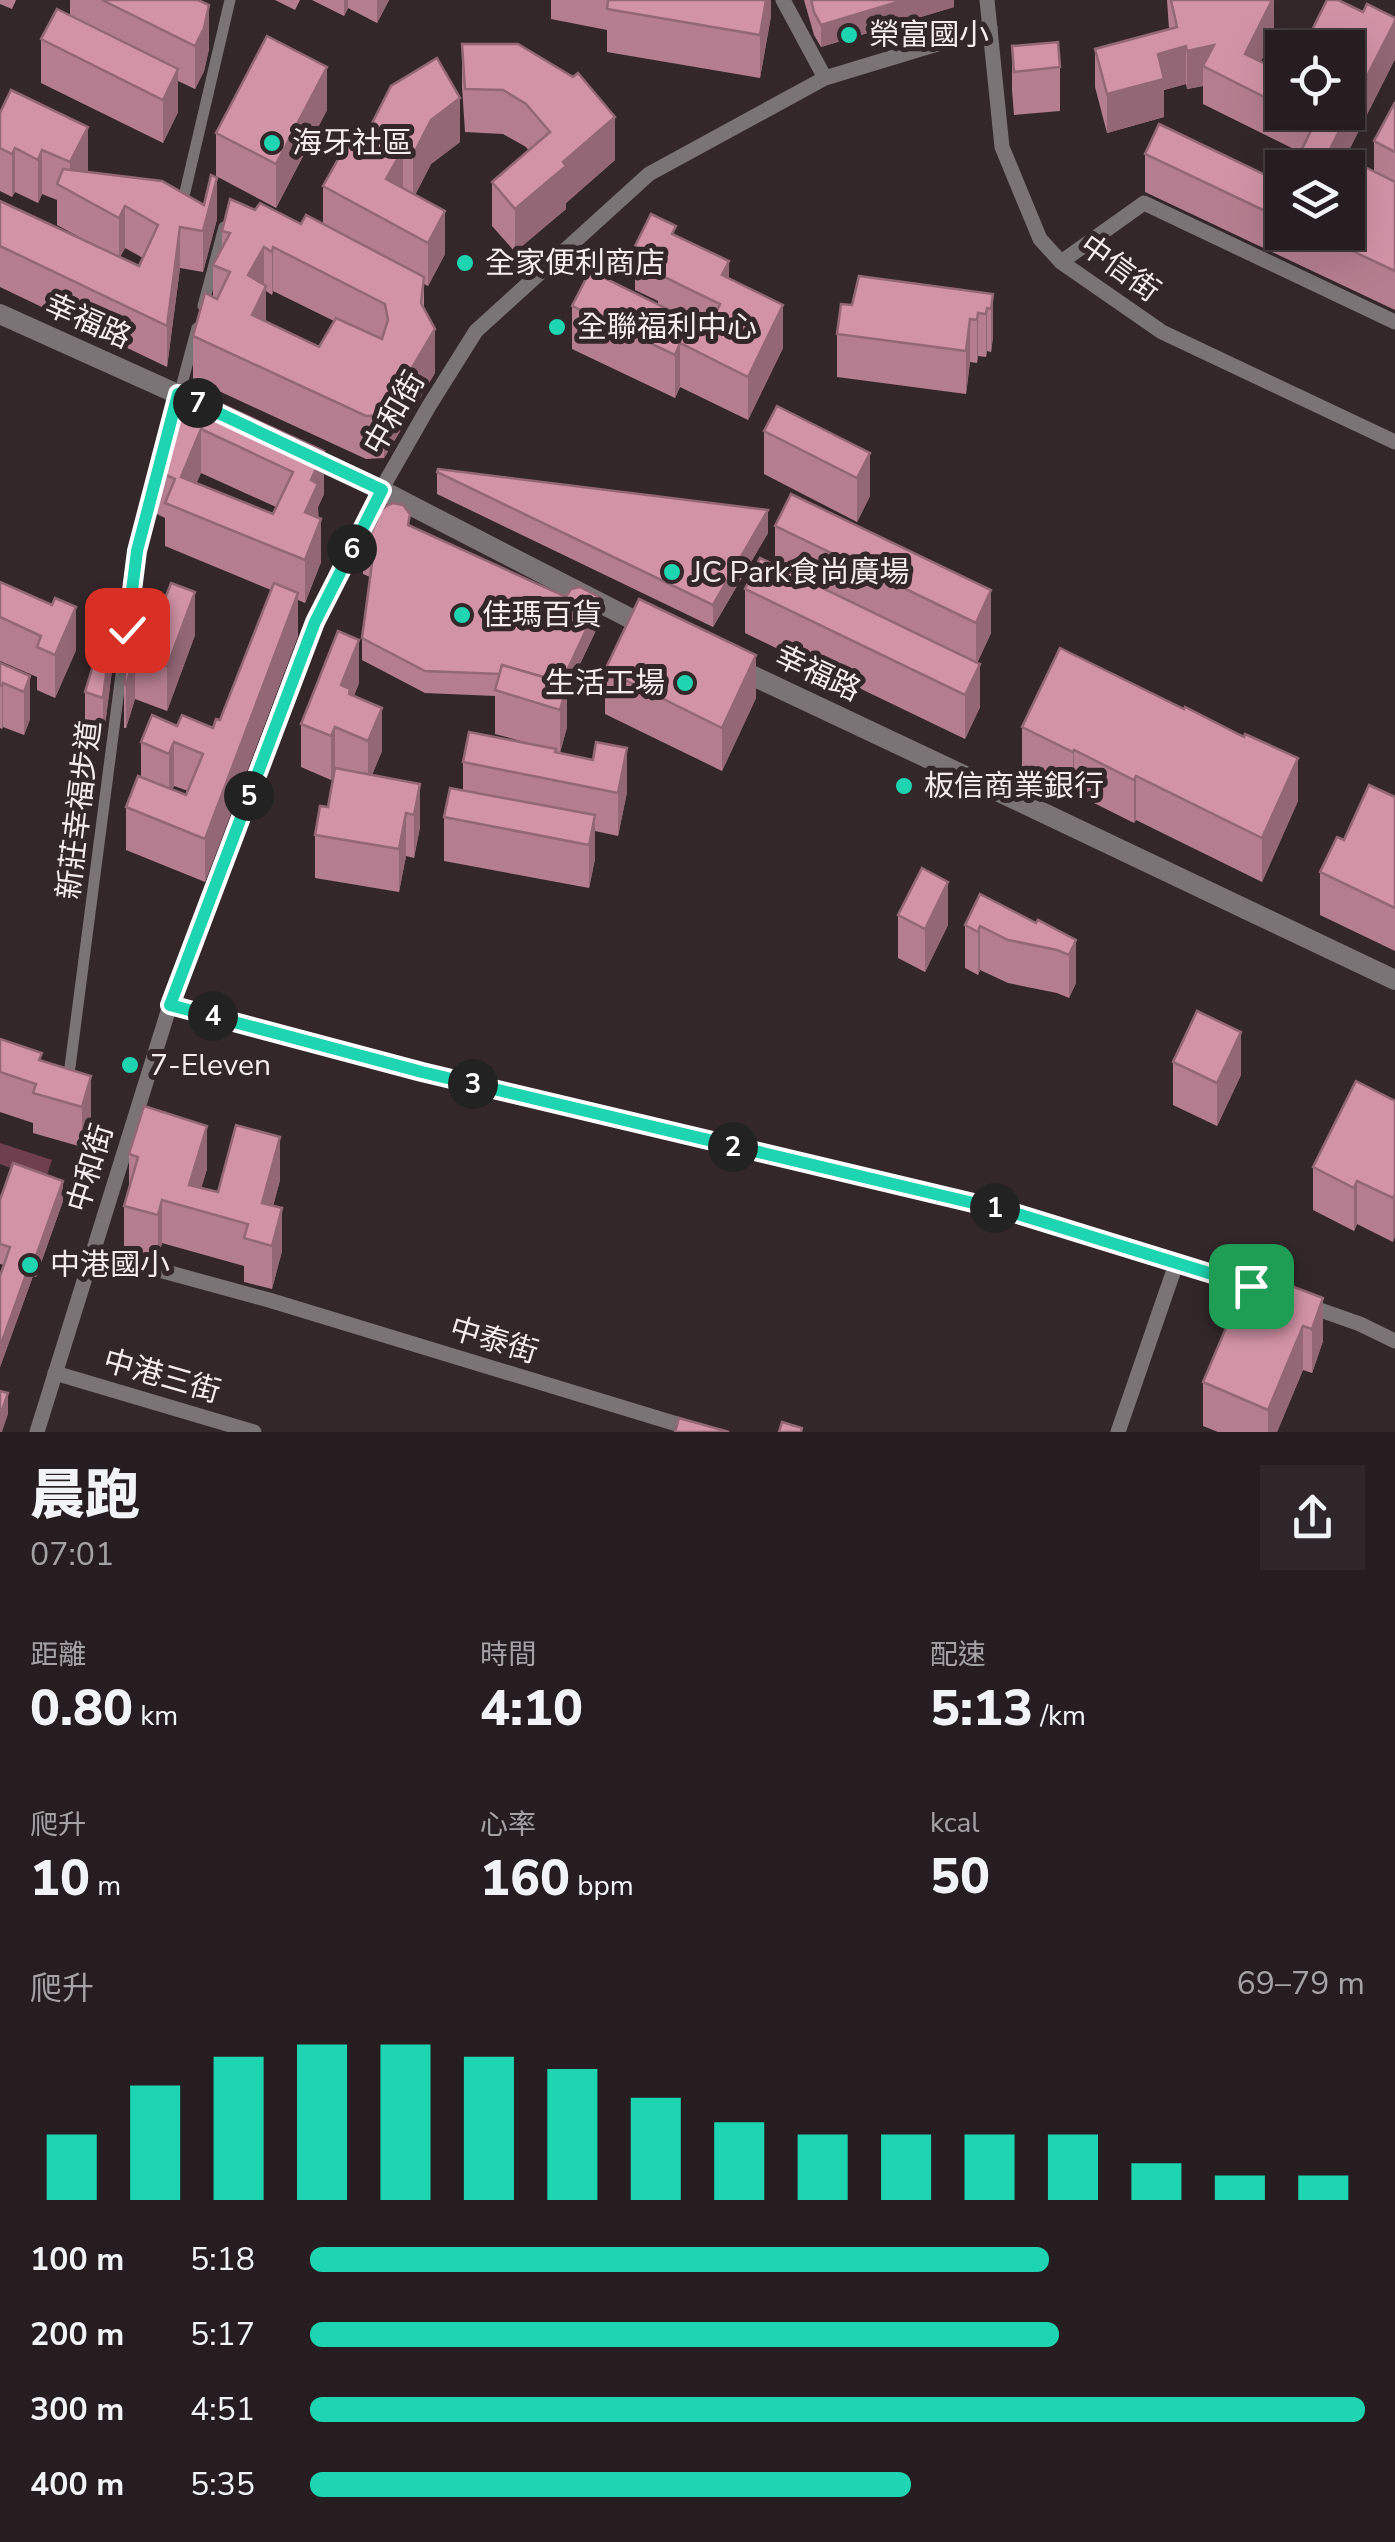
<!DOCTYPE html>
<html lang="zh-TW">
<meta charset="utf-8">
<style>
body{margin:0;font-family:"Nunito Sans","Noto Sans TC",sans-serif;background:#2e2629;color:#f1f3f6;height:100vh;display:flex;flex-direction:column;font-size:38px;white-space:nowrap}
*{box-sizing:border-box;margin:0}
p{font-size:32px;color:#a4a2a5}
.icon{flex:none;width:55px;height:55px;fill:none;stroke:currentColor;stroke-width:2;stroke-linecap:round;stroke-linejoin:round}
.map{position:relative;height:1432px;overflow:hidden}
.side{display:flex;flex-direction:column;background:#261d20;flex:1}
.side>*{flex:none}
.tools{position:absolute;left:1265px;top:30px;display:grid;gap:20px}
.tools a{display:grid;place-items:center;width:100px;height:100px;border-radius:0px;background:#261d20;box-shadow:0 10px 40px #0002,0 0 0 2px #423b3e;font-size:50px}
.pin{position:absolute;display:grid;place-items:center;width:85px;height:85px;color:#fff;margin:-42px;border-radius:20px;box-shadow:0 5px 15px #0006}
.km{position:absolute;width:50px;height:50px;margin:-25px;border-radius:50%;background:#222;color:#fff;font-size:28px;line-height:50px;text-align:center}
.round{display:grid;place-items:center;flex:none;width:105px;height:105px;border-radius:0px;background:#2e2629}
.overview{display:flex;align-items:center;justify-content:space-between;height:170px;padding:0 30px}
h1{font-size:55px;font-weight:800;line-height:75px}
.metrics{display:grid;grid-template-columns:repeat(3,1fr);gap:15px;height:170px;padding:10px 30px}
.metrics div{display:grid;align-content:center}
.metrics b{font-size:50px;font-weight:800}
.metrics small{font-size:28px;font-weight:400}
.metrics p{font-size:28px}
.chart{height:280px;padding:20px 30px}
.chart p{display:flex;justify-content:space-between}
.chart svg{width:100%;height:180px;margin-top:10px;stroke:#1dd5b1;stroke-width:6}
ul{padding:0 30px;list-style:none;font-size:32px}
li{display:grid;grid-template-columns:160px 120px 1fr;align-items:center;height:75px}
li i{height:25px;border-radius:12px;background:#1dd5b1}
.map>svg:first-child{display:block}
.green{fill:#6f3e4f}
.lines{fill:none;stroke-linecap:round;stroke-linejoin:round}
.pedestrian{stroke:#7a7476;stroke-width:11}
.minor{stroke:#7a7476;stroke-width:15}
.tertiary{stroke:#7a7476;stroke-width:20}
.wall{fill:#b57e90;fill-rule:evenodd}
.shaded-wall{fill:#936775}
.building{fill:#d293a7;stroke:#936775;stroke-width:2.5;fill-rule:evenodd}
.route-casing{stroke:#fff;stroke-width:20}
.route{stroke:#1dd5b1;stroke-width:12}
.poi-dot{fill:#1dd5b1;stroke:#33272a;stroke-width:4}
.labels{text-anchor:middle;stroke-width:10;stroke-linejoin:round;paint-order:stroke}
.poi-label{font-size:30px;fill:#f4ecee;stroke:#33272a;text-anchor:start}
.street-label{font-size:30px;fill:#f4ecee;stroke:#33272a}
</style>
<div class="map">
<svg width="1395" height="1432" viewBox="0 0 1395 1432">
<rect width="100%" height="100%" fill="#33272a"/>
<path class="green" d="M0 1143 52 1160 45 1181 0 1164Z"/>
<g class="lines">
<g class="pedestrian">
<path d="M185 192 230 0"/>
<path d="M203 306 224 227"/>
<path d="M70 1067 137 551 197 328"/>
</g>
<g class="minor">
<path d="M783 0 825 78"/>
<path d="M987 0 1002 147 1040 239 1061 262 1162 332 1395 442"/>
<path d="M1061 262 1144 203 1395 322"/>
<path d="M170 1005 422 1072 1011 1212 1256 1288"/>
<path d="M93 1252 269 1300 703 1432"/>
<path d="M1306 1305 1360 1324 1395 1341"/>
<path d="M55 1373 254 1432"/>
<path d="M37 1432 170 1005 315 623 381 490 429 406 476 331 649 174 825 78 990 28"/>
<path d="M1118 1432 1176 1264"/>
</g>
<g class="tertiary">
<path d="M0 314 204 406"/>
<path d="M302 453 381 490 651 629"/>
<path d="M732 666C954 769 1173 876 1395 980"/>
</g>
</g>
<g class="wall">
<path d="M0 0H16L12 9 0 4Z"/>
<path d="M70 0H198L209 49 204 71 195 89 178 81V112L163 143 41 83V39L70 15Z"/>
<path d="M275 0H300L295 10Z"/>
<path d="M312 0H389L377 23 348 8 344 16Z"/>
<path d="M551 0H771V16L760 78 607 52V30L551 19Z"/>
<path d="M804 0H954V7L821 47 814 35Z"/>
<path d="M1167 0H1274V35L1261 61 1282 72V112H1348L1363 12 1395 18V59L1340 168H1293L1300 152 1203 104V86L1187 89 1186 84 1164 90V117L1107 133 1095 87V49L1169 29Z"/>
<path d="M462 44 615 160 566 203V209L515 252 492 226V182L529 151 526 147 503 134 465 132 462 87Z"/>
<path d="M1012 46 1060 67V111L1014 115 1012 90Z"/>
<path d="M1395 102V310L1145 192V154L1282 183V232H1348L1374 172V141Z"/>
<path d="M327 110 276 208 216 176V133Z"/>
<path d="M0 113 88 170 86 172 217 219 203 272 180 268 167 367 0 287V201L94 245 57 225V200L42 194 38 203 15 192 12 197 0 191ZM125 248 143 258 139 266 120 257Z"/>
<path d="M365 137 460 142 431 164 415 195 445 254 428 286 424 284V309L435 373 384 458 366 459 193 379V336L213 297V265L222 249V231L255 210 301 224H323V186ZM266 291 272 295 273 291 334 321 319 347 266 321Z"/>
<path d="M676 236 729 278 783 348 748 420 680 387 675 398 572 349V306L658 304V301L635 290V246Z"/>
<path d="M993 294V337L991 352 987 351 986 357 978 356 977 363 970 362 966 394 837 377V334L852 305Z"/>
<path d="M184 387 324 494 318 507 321 562 305 603 298 600V636L205 882 126 850V807L141 777V742L177 726 213 728 220 720 271 590 165 546V518L157 514V471L172 420V413ZM201 473 276 507 273 514 196 483ZM174 786 188 791 186 795 172 790Z"/>
<path d="M764 431 870 453V496L857 522 764 474Z"/>
<path d="M437 472 768 533 713 627 437 494Z"/>
<path d="M791 494 991 633 977 663 980 707 965 739 745 633V589L775 565V526Z"/>
<path d="M410 526 601 620 567 691V727L560 753 627 792 618 836 595 831V859L589 888 444 861V817L463 790V762L528 743 495 734V696L425 693 362 660V638L370 577 363 574V552Z"/>
<path d="M0 582 52 605 76 650 55 698 37 690V677L0 661Z"/>
<path d="M133 609 195 635 167 711 135 699 126 728H124V684Z"/>
<path d="M115 647 103 741 85 736V692Z"/>
<path d="M0 663 30 676V719L24 735 3 727 2 729 0 728Z"/>
<path d="M605 670 756 698 722 771 605 714Z"/>
<path d="M359 683 354 696 382 751 372 775 420 784V827L414 858 406 856 399 892 315 878V835L328 807 335 771 331 780 301 767V724Z"/>
<path d="M1022 727 1298 801 1262 882 1136 820 1134 823 1074 793 1073 796 1022 770Z"/>
<path d="M1395 797V951L1320 915V872L1344 840Z"/>
<path d="M898 915 948 925 925 972 898 958Z"/>
<path d="M1036 923 1076 940V983L1069 998 1057 993 1008 983 980 970 978 975 965 968V925Z"/>
<path d="M0 1039 42 1061 91 1116 82 1147 33 1133V1123L0 1112Z"/>
<path d="M1173 1062 1241 1075 1217 1126 1173 1105Z"/>
<path d="M1395 1101 1393 1242 1357 1224 1354 1231 1313 1210V1167Z"/>
<path d="M129 1154 207 1169 201 1188 218 1192 280 1180 273 1206 282 1251 272 1289 244 1282V1266L162 1243 158 1258 124 1249V1206L129 1188Z"/>
<path d="M0 1200 63 1201 36 1277 33 1276 0 1367V1276L4 1265 0 1264Z"/>
<path d="M1244 1268 1323 1341 1312 1373 1303 1370 1277 1432H1218L1203 1426V1382L1232 1312V1300Z"/>
</g>
<g class="shaded-wall">
<path d="M344 0H348V8L344 16Z"/>
<path d="M377 0H389L377 23Z"/>
<path d="M766 0H771V16L760 78V35Z"/>
<path d="M904 0H954V7L821 47V25Z"/>
<path d="M1272 0H1274V35L1247 88 1245 54Z"/>
<path d="M209 5V49L204 71 195 89V46Z"/>
<path d="M1395 21V59L1340 168H1327L1329 151Z"/>
<path d="M1214 45 1203 66V86L1187 89V51Z"/>
<path d="M1186 46V84L1164 90V117L1107 133V94L1158 54Z"/>
<path d="M327 67V110L276 208V164Z"/>
<path d="M178 69V112L163 143V100Z"/>
<path d="M460 98V142L431 164 413 199V155L431 120Z"/>
<path d="M615 117V160L566 203V209L515 252V209L563 162Z"/>
<path d="M88 127V170L76 194 70 191V162Z"/>
<path d="M15 148V192L12 197V154Z"/>
<path d="M403 149V192L386 222V179Z"/>
<path d="M42 150V194L38 203V160Z"/>
<path d="M217 178V219L203 272V231Z"/>
<path d="M125 206V248L119 259V218Z"/>
<path d="M445 211V254L428 286V243Z"/>
<path d="M180 227V268L167 367V326Z"/>
<path d="M264 247V290L266 286V330L252 315 248 275Z"/>
<path d="M273 247V291L272 295V252Z"/>
<path d="M729 261V305L722 275Z"/>
<path d="M993 294V337L991 352V309Z"/>
<path d="M783 305V348L748 420V377Z"/>
<path d="M987 308V351L986 357V314Z"/>
<path d="M978 313V356L977 363V320Z"/>
<path d="M970 319V362L966 394V351Z"/>
<path d="M435 329V373L384 458V415Z"/>
<path d="M680 343V387L675 398V355Z"/>
<path d="M201 429V473L185 511 181 477Z"/>
<path d="M324 451V494L318 507V527L305 512 311 480Z"/>
<path d="M870 453V496L857 522V478Z"/>
<path d="M768 510V533L713 627V605Z"/>
<path d="M321 519V562L305 603V560Z"/>
<path d="M991 590V633L976 666V623Z"/>
<path d="M195 592V635L167 711V667Z"/>
<path d="M298 593V636L205 882V839Z"/>
<path d="M601 598V620L567 691V727L560 753V710L564 697V677Z"/>
<path d="M115 603V647L103 741V698Z"/>
<path d="M76 607V650L55 698V655Z"/>
<path d="M359 640V683L350 705 341 685Z"/>
<path d="M135 655V699L126 728V685Z"/>
<path d="M756 655V698L722 771V728Z"/>
<path d="M980 664V707L965 739V695Z"/>
<path d="M30 676V719L24 735V692Z"/>
<path d="M3 683V727L2 729V686Z"/>
<path d="M382 708V751L368 784V741Z"/>
<path d="M335 727V771L331 780V736Z"/>
<path d="M174 742V786L169 797V754Z"/>
<path d="M627 748V792L618 836V793Z"/>
<path d="M1074 750V793L1073 796V752Z"/>
<path d="M1298 758V801L1262 882V838Z"/>
<path d="M1136 776V820L1134 823V780Z"/>
<path d="M420 784V827L414 858V815Z"/>
<path d="M406 813V856L399 892V849Z"/>
<path d="M595 815V859L589 888V845Z"/>
<path d="M948 882V925L925 972V929Z"/>
<path d="M980 926V970L978 975V932Z"/>
<path d="M1076 940V983L1069 998V955Z"/>
<path d="M1241 1032V1075L1217 1126V1083Z"/>
<path d="M91 1076V1116L82 1147V1107Z"/>
<path d="M207 1126V1169L195 1209 189 1185Z"/>
<path d="M280 1137V1180L262 1247V1203Z"/>
<path d="M63 1181V1201L36 1277V1256Z"/>
<path d="M1357 1181V1224L1354 1231V1188Z"/>
<path d="M1395 1194V1237L1393 1242V1198Z"/>
<path d="M162 1200V1243L158 1258V1215Z"/>
<path d="M282 1208V1251L272 1289V1246Z"/>
<path d="M33 1255V1276L0 1367V1347Z"/>
<path d="M1323 1298V1341L1312 1373V1329Z"/>
<path d="M1303 1326V1370L1277 1432H1268V1410Z"/>
<path d="M8 1393V1414L2 1432H0V1416Z"/>
</g>
<g class="building">
<path d="M102 0H198L209 5 204 28 195 46Z"/>
<path d="M608 0H766L760 35 607 9Z"/>
<path d="M811 0H904L821 25 814 12Z"/>
<path d="M1171 0H1272L1245 54 1282 72V106L1203 66 1214 45 1187 51 1186 46 1158 54 1164 79 1107 94 1095 49 1177 27Z"/>
<path d="M1327 0H1338L1363 12 1367 4 1395 18V21L1329 151 1334 153 1327 168H1293L1315 122 1296 112H1348V48H1303Z"/>
<path d="M57 9 178 69 163 100 41 39Z"/>
<path d="M267 36 327 67 276 164 216 133Z"/>
<path d="M1058 42 1060 67 1014 72 1012 46Z"/>
<path d="M462 44H518L573 77 578 73 615 117 563 162 566 166 515 209 492 182 550 132 526 104 503 90 465 89Z"/>
<path d="M437 58 460 98 431 120 413 155 403 149 386 179 445 211 428 243 323 186 354 131 365 137 391 86Z"/>
<path d="M11 90 88 127 70 162 42 150 38 160 15 148 12 154 0 148V113Z"/>
<path d="M1395 102V152L1374 141Z"/>
<path d="M1159 124 1282 183V219L1145 154Z"/>
<path d="M1363 166 1395 182V271L1312 232H1348V171Z"/>
<path d="M63 169 162 181 204 205 211 175 217 178 203 231 180 227 167 326 0 246V201L139 266 158 225 125 206 119 218 57 184Z"/>
<path d="M230 199 255 210 260 203 301 224 306 215 424 277 421 303 435 329 384 415 366 416 193 336 205 293 217 299 230 272 213 265 230 233 222 231ZM264 247 272 252 273 247 385 304 388 320 382 339 336 318 319 347 252 315 266 286 248 275Z"/>
<path d="M651 214 676 226 672 234 729 261 722 275 783 305 748 377 680 343 675 355 572 306 590 271 708 329 720 304 658 274 664 261 635 246Z"/>
<path d="M859 276 993 294 991 309 987 308 986 314 978 313 977 320 970 319 966 351 837 334 841 304 852 305Z"/>
<path d="M184 387 324 451 311 480 318 484 305 512 321 519 305 560 165 503 175 479 157 471 173 417 172 413ZM201 429 293 472 273 514 181 477Z"/>
<path d="M777 406 870 453 857 478 764 431Z"/>
<path d="M438 469 768 510 713 605 437 472Z"/>
<path d="M791 494 991 590 976 623 775 526Z"/>
<path d="M393 503 403 505 410 514 408 525 566 597 571 589 580 587 601 598 564 677 540 676 502 665 500 674 425 671 362 638 373 556 363 552 381 511 386 506Z"/>
<path d="M760 558 980 664 965 695 745 589Z"/>
<path d="M0 582 52 605 55 598 76 607 55 655 37 647 41 636 0 617Z"/>
<path d="M171 583 195 592 167 667 135 655 126 685 124 684 133 609 158 617Z"/>
<path d="M274 583 298 593 205 839 126 807 138 776 186 795 203 754 174 742 169 754 141 742 152 715 177 726 182 715 213 728 216 719 220 720Z"/>
<path d="M639 599 756 655 722 728 605 670Z"/>
<path d="M112 603H115L103 698 85 692Z"/>
<path d="M338 631 359 640 341 685 350 689 349 694 382 708 368 741 335 727 331 736 301 724Z"/>
<path d="M1060 648 1184 709 1185 707 1244 737 1245 734 1298 758 1262 838 1136 776 1134 780 1074 750 1073 752 1022 727Z"/>
<path d="M0 663 30 676 24 692 3 683 2 686 0 685Z"/>
<path d="M502 665 567 684 560 710 495 690Z"/>
<path d="M469 732 556 749 555 752 593 760 596 742 627 748 618 793 463 762Z"/>
<path d="M335 768 420 784 414 815 406 813 399 849 315 835 320 806 328 807Z"/>
<path d="M1369 785 1395 797V908L1320 872 1337 837 1344 840Z"/>
<path d="M450 788 595 815 589 845 444 817Z"/>
<path d="M922 868 948 882 925 929 898 915Z"/>
<path d="M980 894 1036 923 1038 920 1076 940 1069 955 1057 950 1008 940 980 926 978 932 965 925Z"/>
<path d="M1197 1011 1241 1032 1217 1083 1173 1062Z"/>
<path d="M0 1039 42 1053 39 1060 91 1076 82 1107 33 1093 36 1084 0 1072Z"/>
<path d="M1356 1081 1395 1101V1194L1393 1198 1357 1181 1354 1188 1313 1167Z"/>
<path d="M144 1106 207 1126 189 1185 218 1192 236 1125 280 1137 262 1203 282 1208 272 1246 244 1238 248 1224 162 1200 158 1215 124 1206 138 1157 129 1154Z"/>
<path d="M13 1163 63 1181 36 1256 33 1255 0 1347V1276L10 1247 0 1244V1200Z"/>
<path d="M1244 1268 1323 1298 1312 1329 1303 1326 1268 1410 1203 1382 1237 1302 1232 1300Z"/>
<path d="M0 1391 8 1393 0 1416Z"/>
<path d="M679 1418 729 1432H675Z"/>
<path d="M782 1422 802 1428 801 1432H779Z"/>
</g>
<g class="lines">
<g class="route-casing">
<path id="route" d="M127 630 137 551 178 394 382 490 315 622 170 1005 422 1072 1011 1212 1251 1286"/>
</g>
<use href="#route" class="route"/>
</g>
<g class="poi-dot">
<circle cx="849" cy="35" r="10"/>
<circle cx="272" cy="143" r="10"/>
<circle cx="465" cy="263" r="10"/>
<circle cx="557" cy="327" r="10"/>
<circle cx="672" cy="572" r="10"/>
<circle cx="462" cy="615" r="10"/>
<circle cx="685" cy="683" r="10"/>
<circle cx="904" cy="786" r="10"/>
<circle cx="130" cy="1065" r="10"/>
<circle cx="30" cy="1265" r="10"/>
</g>
<g class="labels">
<g class="poi-label">
<text x="869" y="45">榮富國小</text>
<text x="292" y="153">海牙社區</text>
<text x="485" y="273">全家便利商店</text>
<text x="577" y="337">全聯福利中心</text>
<text x="692" y="582">JC Park食尚廣場</text>
<text x="482" y="625">佳瑪百貨</text>
<text x="665" y="693" text-anchor="end">生活工場</text>
<text x="924" y="796">板信商業銀行</text>
<text x="150" y="1075">7-Eleven</text>
<text x="50" y="1275">中港國小</text>
</g>
<g class="street-label">
<text transform="translate(1120 268) rotate(36)" y="10">中信街</text>
<text transform="translate(88 321) rotate(24)" y="10">幸福路</text>
<text transform="translate(394 413) rotate(-60)" y="10">中和街</text>
<text transform="translate(818 673) rotate(25)" y="10">幸福路</text>
<text transform="translate(79 810) rotate(-83)" y="10">新莊幸福步道</text>
<text transform="translate(90 1168) rotate(-73)" y="10">中和街</text>
<text transform="translate(494 1340) rotate(17)" y="10">中泰街</text>
<text transform="translate(162 1376) rotate(16)" y="10">中港三街</text>
</g>
</g>
</svg>
<div class="tools">
<a><svg class="icon" aria-label="locate" viewBox="0 0 24 24"><circle cx="12" cy="12" r="6"/><path d="M12 2v4M12 18v4M2 12h4M18 12h4"/></svg></a>
<a><svg class="icon" aria-label="layers" viewBox="0 0 24 24"><path d="M12 4l9 5-9 5-9-5zM3 14l9 5 9-5"/></svg></a>
</div>
<div class="pin" style="left:1251px;top:1286px;background:#1e9e55"><svg class="icon" aria-label="arrive" viewBox="0 0 24 24"><path d="M6 21V4h12l-3 4 3 4H6"/></svg></div>
<div class="pin" style="left:127px;top:630px;background:#d93025"><svg class="icon" aria-label="check" viewBox="0 0 24 24"><path d="M5 12l5 5 9-10"/></svg></div>
<b class="km" style="left:995px;top:1208px">1</b>
<b class="km" style="left:733px;top:1147px">2</b>
<b class="km" style="left:473px;top:1084px">3</b>
<b class="km" style="left:213px;top:1016px">4</b>
<b class="km" style="left:249px;top:796px">5</b>
<b class="km" style="left:352px;top:549px">6</b>
<b class="km" style="left:198px;top:403px">7</b>
</div>
<section class="side">
<div class="overview"><div><h1>晨跑</h1><p>07:01</p></div><a class="round"><svg class="icon" aria-label="share" viewBox="0 0 24 24"><path d="M12 15V3M7 8l5-5 5 5M5 13v7h14v-7"/></svg></a></div>
<div class="metrics">
<div><p>距離</p><b>0.80<small> km</small></b></div>
<div><p>時間</p><b>4:10</b></div>
<div><p>配速</p><b>5:13<small> /km</small></b></div>
</div>
<div class="metrics">
<div><p>爬升</p><b>10<small> m</small></b></div>
<div><p>心率</p><b>160<small> bpm</small></b></div>
<div><p>kcal</p><b>50</b></div>
</div>
<div class="chart"><p><span>爬升</span>69–79 m</p>
<svg viewBox="0 0 160 44" preserveAspectRatio="none"><path d="M5 44V28M15 44V16M25 44V9M35 44V6M45 44V6M55 44V9M65 44V12M75 44V19M85 44V25M95 44V28M105 44V28M115 44V28M125 44V28M135 44V35M145 44V38M155 44V38"/></svg>
</div>
<ul>
<li><b>100 m</b>5:18<i style="width:70%"></i></li>
<li><b>200 m</b>5:17<i style="width:71%"></i></li>
<li><b>300 m</b>4:51<i style="width:100%"></i></li>
<li><b>400 m</b>5:35<i style="width:57%"></i></li>
</ul>
</section>
